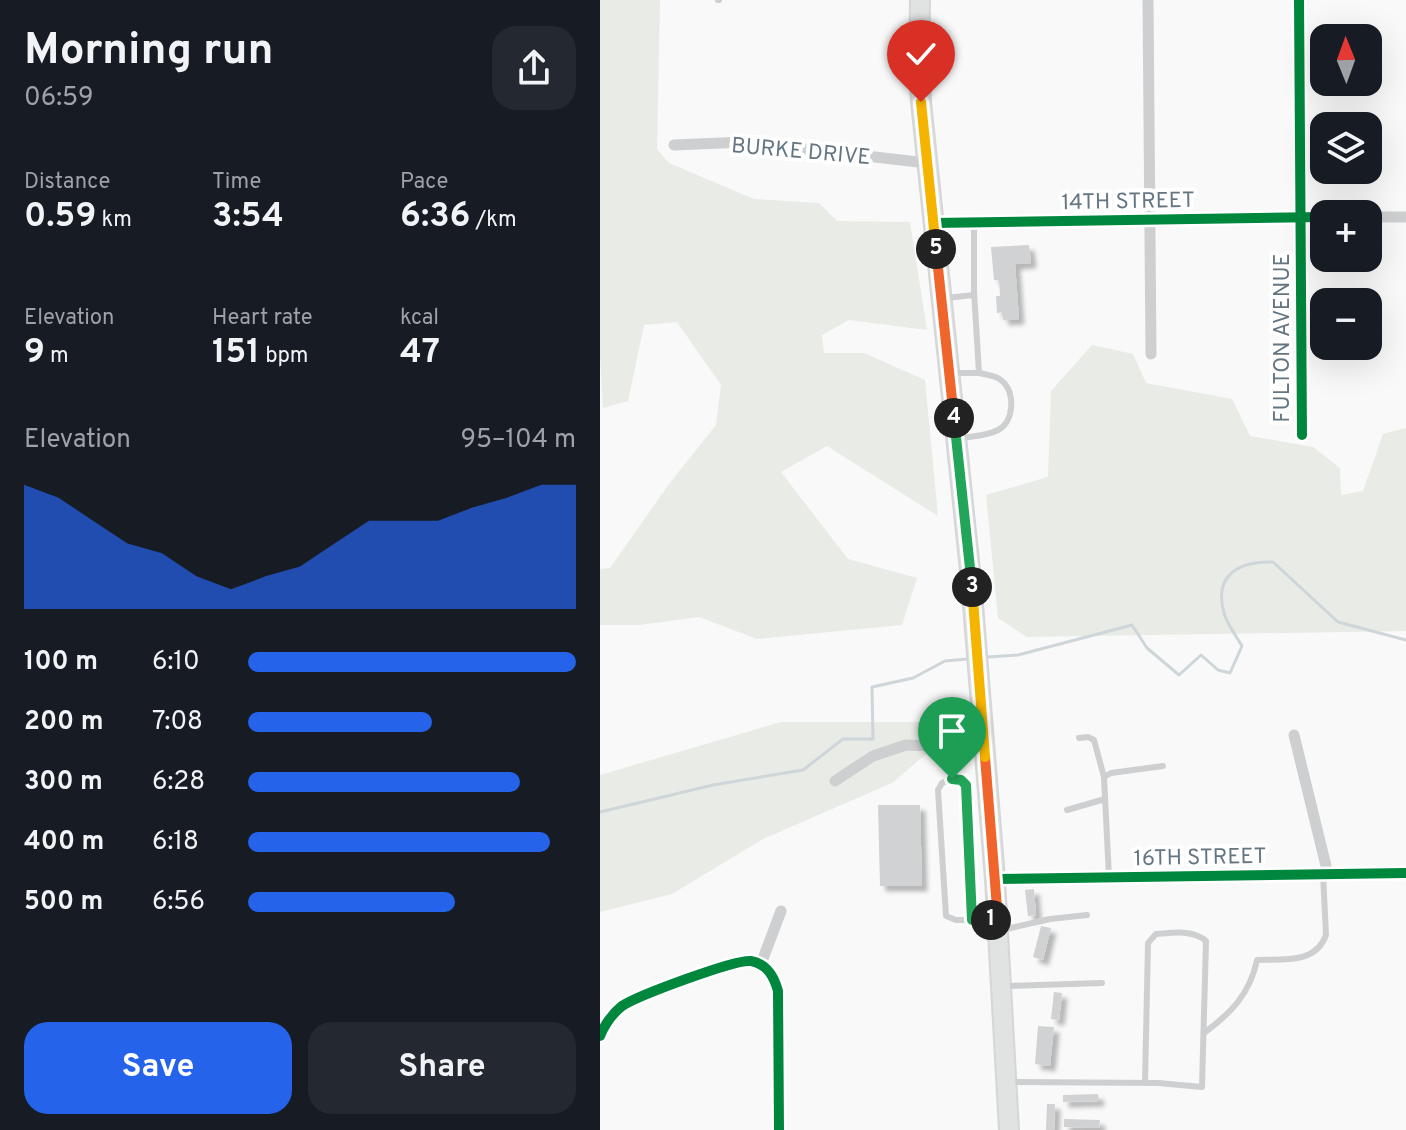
<!DOCTYPE html>
<meta charset="utf-8">
<style>
body{margin:0;font-family:Overpass,sans-serif;background:#242831;color:#f1f3f6;height:100vh;display:flex;flex-direction:column;font-size:30px;white-space:nowrap}
*{box-sizing:border-box;margin:0}
p{font-size:26px;color:#9ea1a6}
.icon{flex:none;width:44px;height:44px;fill:none;stroke:currentColor;stroke-width:2;stroke-linecap:round;stroke-linejoin:round}
.map{position:relative;flex:1;overflow:hidden}
.panel{display:flex;flex-direction:column;background:#171b24;width:600px}
.panel>*{flex:none}
.needle{width:52px;rotate:359deg}
.buttons{position:absolute;left:710px;top:24px;display:grid;gap:16px}
.buttons a{display:grid;place-items:center;width:72px;height:72px;border-radius:16px;background:#171b24;box-shadow:0 8px 32px #0002;font-size:40px}
.pin{position:absolute;display:grid;place-items:center;width:68px;height:68px;color:#fff;margin:-82px -34px;border-radius:50% 50% 50% 0;rotate:-45deg;box-shadow:0 0 8px #0007}
.pin .icon{rotate:45deg}
.km{position:absolute;width:40px;height:40px;margin:-20px;border-radius:50%;background:#222;color:#fff;font-size:22px;line-height:40px;text-align:center}
.round{display:grid;place-items:center;flex:none;width:84px;height:84px;border-radius:24px;background:#242831}
.summary{display:flex;align-items:center;justify-content:space-between;height:136px;padding:0 24px}
h1{font-size:44px;font-weight:700;line-height:60px}
.metrics{display:grid;grid-template-columns:repeat(3,1fr);gap:12px;height:136px;padding:8px 24px}
.metrics div{display:grid;align-content:center}
.metrics b{font-size:34px;font-weight:700}
.metrics small{font-size:22px;font-weight:400}
.metrics p{font-size:22px}
.chart{height:224px;padding:16px 24px}
.chart p{display:flex;justify-content:space-between}
.chart svg{width:100%;height:144px;margin-top:8px;fill:#2563eb;opacity:.7}
.primary-button{display:flex;gap:16px;margin-top:auto;padding:16px 24px}
.primary-button a{flex:1;height:92px;border-radius:24px;background:#2563eb;color:#fff;font-size:32px;font-weight:700;line-height:92px;text-align:center}
.primary-button a+a{background:#242831;color:#f1f3f6}
ul{padding:0 24px;list-style:none;font-size:26px}
li{display:grid;grid-template-columns:128px 96px 1fr;align-items:center;height:60px}
li i{height:20px;border-radius:10px;background:#2563eb}
main{display:flex;flex:1;min-height:0}
.map>svg:first-child{display:block}
.green{fill:#e8ebe6}
.lines{fill:none;stroke-linecap:round;stroke-linejoin:round}
.stream{stroke:#ced6d9;stroke-width:3}
.building{fill:#d0d2d3;filter:url(#shadow)}
.primary-casing{stroke:#d5d6d7;stroke-width:22}
.service{stroke:#cecfd0;stroke-width:6}
.minor{stroke:#cecfd0;stroke-width:11}
.primary{stroke:#e1e2e2;stroke-width:18}
.cycleway-casing{stroke:#fff;stroke-width:15}
.cycleway{stroke:#00873e;stroke-width:10}
.split-1-casing{stroke:#fff;stroke-width:16}
.split-2-casing{stroke:#fff;stroke-width:16}
.split-3-casing{stroke:#fff;stroke-width:16}
.split-4-casing{stroke:#fff;stroke-width:16}
.split-5-casing{stroke:#fff;stroke-width:16}
.split-6-casing{stroke:#fff;stroke-width:16}
.split-1{stroke:#22a559;stroke-width:10}
.split-2{stroke:#f0652b;stroke-width:10}
.split-3{stroke:#f5b400;stroke-width:10}
.split-4{stroke:#22a559;stroke-width:10}
.split-5{stroke:#f0652b;stroke-width:10}
.split-6{stroke:#f5b400;stroke-width:10}
.labels{text-anchor:middle;stroke-width:8;stroke-linejoin:round;paint-order:stroke}
.street-label{font-size:22px;fill:#657683;stroke:#fff}
</style>
<main>
<section class="panel">
<div class="summary"><div><h1>Morning run</h1><p>06:59</p></div><a class="round"><svg class="icon" aria-label="share" viewBox="0 0 24 24"><path d="M12 15V3M7 8l5-5 5 5M5 13v7h14v-7"/></svg></a></div>
<div class="metrics">
<div><p>Distance</p><b>0.59<small> km</small></b></div>
<div><p>Time</p><b>3:54</b></div>
<div><p>Pace</p><b>6:36<small> /km</small></b></div>
</div>
<div class="metrics">
<div><p>Elevation</p><b>9<small> m</small></b></div>
<div><p>Heart rate</p><b>151<small> bpm</small></b></div>
<div><p>kcal</p><b>47</b></div>
</div>
<div class="chart"><p><span>Elevation</span>95–104 m</p>
<svg viewBox="0 0 160 44" preserveAspectRatio="none"><path d="M0 44V6L10 10L20 17L30 24L40 27L50 34L60 38L70 34L80 31L90 24L100 17L110 17L120 17L130 13L140 10L150 6L160 6V44z"/></svg>
</div>
<ul>
<li><b>100 m</b>6:10<i style="width:100%"></i></li>
<li><b>200 m</b>7:08<i style="width:56%"></i></li>
<li><b>300 m</b>6:28<i style="width:83%"></i></li>
<li><b>400 m</b>6:18<i style="width:92%"></i></li>
<li><b>500 m</b>6:56<i style="width:63%"></i></li>
</ul>
<div class="primary-button"><a>Save</a><a>Share</a></div>
</section>
<div class="map">
<svg width="806" height="1130" viewBox="0 0 806 1130">
<defs>
<filter id="shadow"><feDropShadow dx="5.5" dy="5.5" stdDeviation="2" flood-color="#0004"/></filter>
</defs>
<rect width="100%" height="100%" fill="#f9f9f9"/>
<g class="green">
<path d="M0 0H60L57 149 69 163 154 199 219 203 237 221 310 222 327 330 249 320 222 335 224 353H264L325 380 338 516 227 446 181 472 248 559 317 578 302 625 157 639 99 617 40 625H0V569L10 568 69 484 116 425 121 385 77 322 44 325 28 401 3 408 0 355Z"/>
<path d="M492 345 533 354 546 383 632 399 650 436 713 447 740 468 741 495 763 491 783 434 806 428V631L427 637 398 618 386 495 448 477 451 391Z"/>
<path d="M181 722H364L292 783 163 839 72 894 0 912V775Z"/>
</g>
<g class="lines">
<g class="stream">
<path d="M388 657 418 655 532 625 547 648 579 675 601 655 618 670 630 673 642 646C636 636 627 624 624 613 613 574 640 561 673 562L738 622 806 640"/>
<path d="M0 812 113 785 203 770 243 739H273L272 687 313 678 345 661 367 659"/>
</g>
</g>
<g class="building">
<path d="M429 245 431 263 415 264 419 319 403 320 402 312 397 313 396 296H400L399 280H394L391 247Z"/>
<path d="M278 805H320L322 886H280Z"/>
<path d="M434 889 436 915 428 916 425 890Z"/>
<path d="M441 926 451 928 443 960 433 957Z"/>
<path d="M454 992 462 993 459 1020 451 1019Z"/>
<path d="M438 1026 454 1027 450 1066 435 1064Z"/>
<path d="M498 1094 499 1101 463 1102V1095Z"/>
<path d="M447 1104H455L454 1130H446Z"/>
<path d="M464 1119 500 1120 499 1128 464 1127Z"/>
</g>
<g class="lines">
<g class="primary-casing">
<path id="primary" d="M320 0 319 62 321 102 371 580 395 879 409 1130"/>
</g>
<g class="service">
<path d="M118 0H119"/>
<path d="M346 298 374 295"/>
<path d="M353 373H379L374 291V222"/>
<path d="M361 438C373 436 387 436 398 430 414 422 416 392 402 381 396 375 387 375 379 373"/>
<path d="M479 738 488 737 494 740 504 777"/>
<path d="M352 779 361 780 366 785 372 920H356L346 916 338 790 342 783Z"/>
<path d="M467 810 505 799"/>
<path d="M509 877 504 777 511 773 563 766"/>
<path d="M372 920H394"/>
<path d="M402 930 450 919 487 915"/>
<path d="M406 986 502 983"/>
<path d="M604 1033C631 1013 650 994 657 960 683 959 716 964 726 935L723 874"/>
<path d="M411 1082 558 1083 602 1087 606 941C593 929 572 933 556 934L548 943 545 1083"/>
</g>
<g class="minor">
<path d="M548 0 551 354"/>
<path d="M699 0 702 435"/>
<path d="M74 145 144 142 327 163"/>
<path d="M768 217H806"/>
<path d="M333 223 724 217"/>
<path d="M694 735 728 874"/>
<path d="M235 781 273 756 306 745 385 748"/>
<path d="M395 879 806 873"/>
<path d="M161 964 181 911"/>
<path d="M0 1036C5 1024 12 1014 22 1006 37 996 135 959 151 961 167 964 174 976 178 991L179 1130"/>
</g>
<use href="#primary" class="primary"/>
<g class="cycleway-casing">
<g id="cycleway">
<path d="M699 0 702 435"/>
<path d="M333 223 724 217"/>
<path d="M395 879 806 873"/>
<path d="M0 1036C5 1024 12 1014 22 1006 37 996 135 959 151 961 167 964 174 976 178 991L179 1130"/>
</g>
</g>
<use href="#cycleway" class="cycleway"/>
</g>
<g class="lines">
<g class="split-1-casing">
<path id="split-1" d="M352 779 361 780 366 785 372 920H391"/>
</g>
<g class="split-2-casing">
<path id="split-2" d="M385 757 398 920H391"/>
</g>
<g class="split-3-casing">
<path id="split-3" d="M372 587 385 757"/>
</g>
<g class="split-4-casing">
<path id="split-4" d="M354 418 372 587"/>
</g>
<g class="split-5-casing">
<path id="split-5" d="M336 249 354 418"/>
</g>
<g class="split-6-casing">
<path id="split-6" d="M321 102 336 249"/>
</g>
<use href="#split-1" class="split-1"/>
<use href="#split-2" class="split-2"/>
<use href="#split-3" class="split-3"/>
<use href="#split-4" class="split-4"/>
<use href="#split-5" class="split-5"/>
<use href="#split-6" class="split-6"/>
</g>
<g class="labels">
<g class="street-label">
<text transform="translate(201 150) rotate(5)" y="8">BURKE DRIVE</text>
<text transform="translate(528 200) rotate(-1)" y="8">14TH STREET</text>
<text transform="translate(681 338) rotate(-90)" y="8">FULTON AVENUE</text>
<text transform="translate(600 856) rotate(-1)" y="8">16TH STREET</text>
</g>
</g>
</svg>
<div class="buttons">
<a><svg class="needle" viewBox="-14 -14 28 28"><path d="M0-13l5 13h-10z" fill="#e53935"/><path d="M0 13l5-13h-10z" fill="#9ea1a6"/></svg></a>
<a><svg class="icon" aria-label="layers" viewBox="0 0 24 24"><path d="M12 4l9 5-9 5-9-5zM3 14l9 5 9-5"/></svg></a>
<a>+</a>
<a>−</a>
</div>
<div class="pin" style="left:352px;top:779px;background:#1e9e55"><svg class="icon" aria-label="arrive" viewBox="0 0 24 24"><path d="M6 21V4h12l-3 4 3 4H6"/></svg></div>
<div class="pin" style="left:321px;top:102px;background:#d93025"><svg class="icon" aria-label="check" viewBox="0 0 24 24"><path d="M5 12l5 5 9-10"/></svg></div>
<b class="km" style="left:391px;top:920px">1</b>
<b class="km" style="left:372px;top:587px">3</b>
<b class="km" style="left:354px;top:418px">4</b>
<b class="km" style="left:336px;top:249px">5</b>
</div>
</main>
